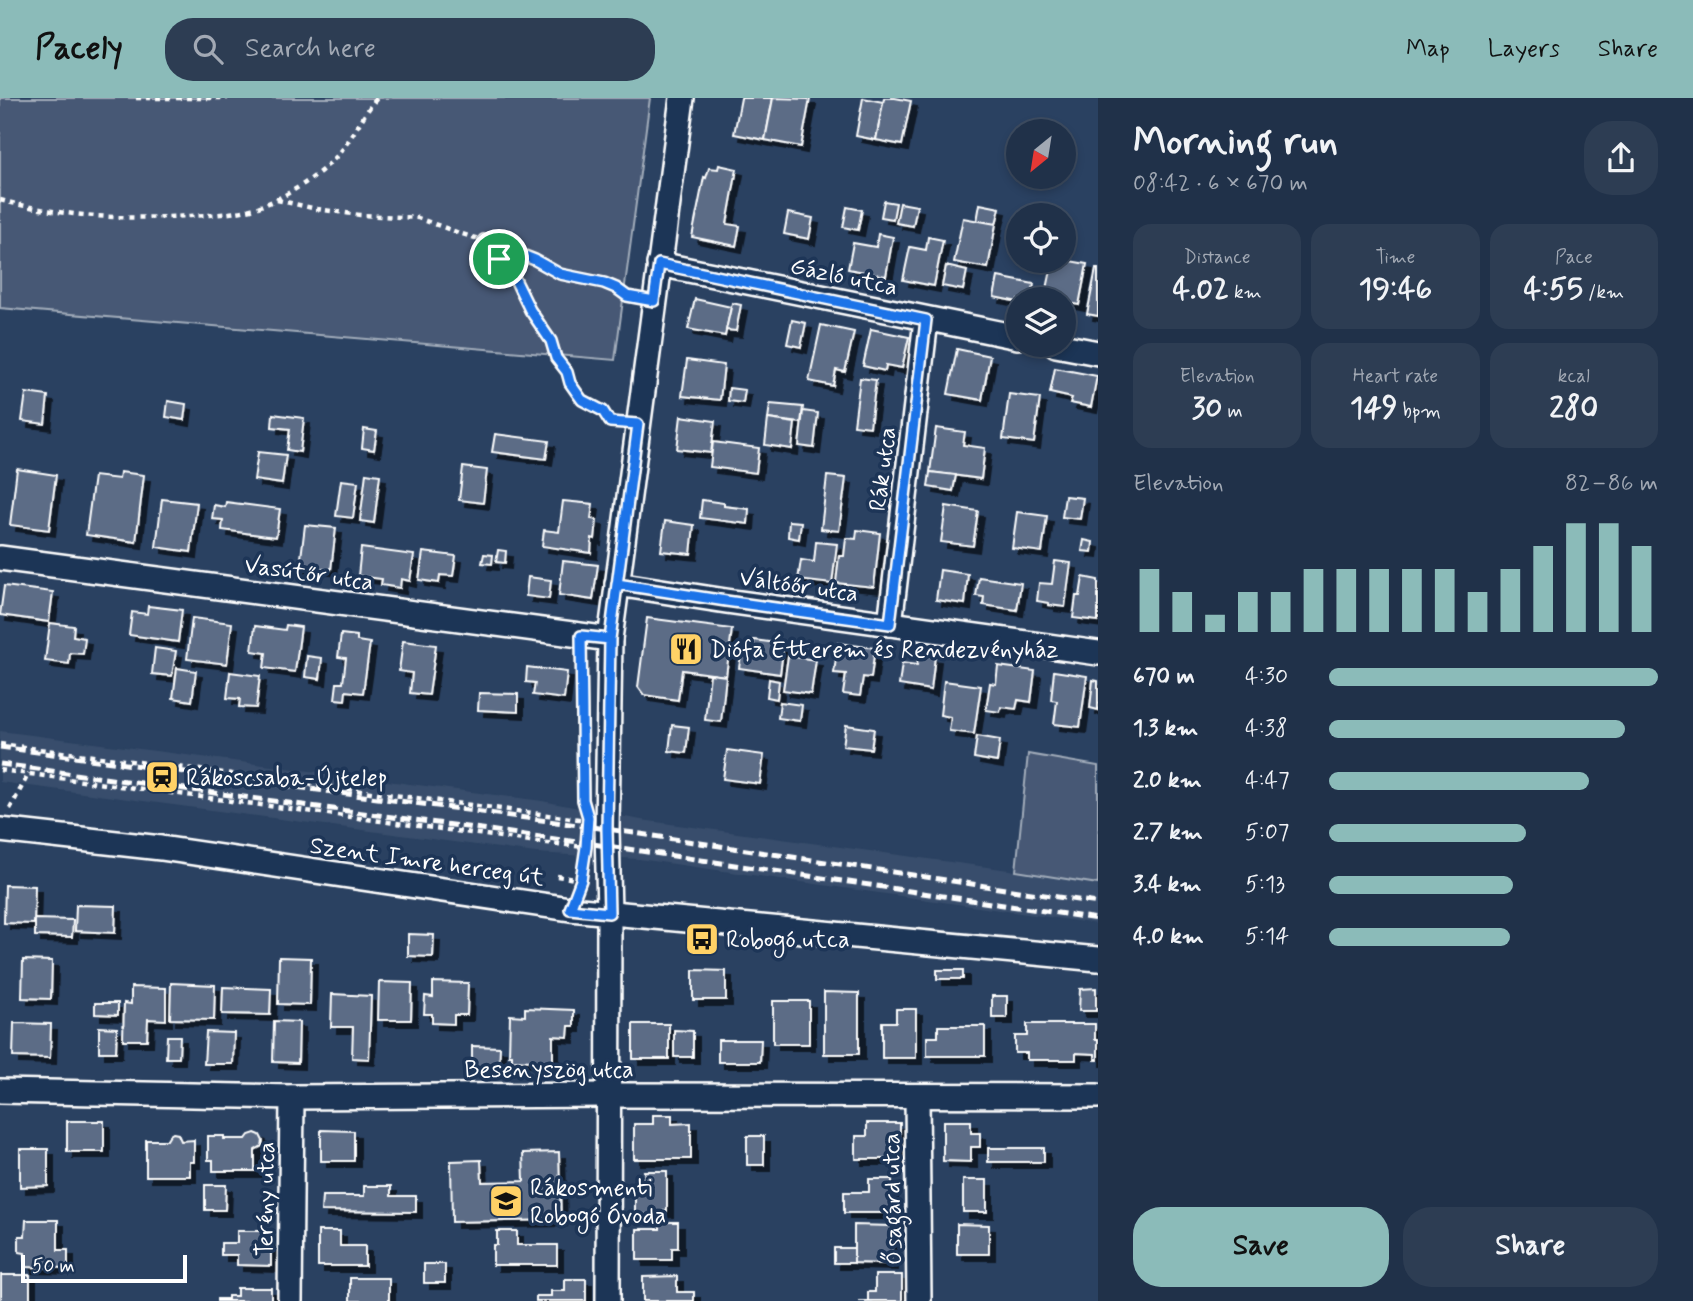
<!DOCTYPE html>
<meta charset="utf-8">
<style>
body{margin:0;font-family:Mynerve,sans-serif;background:#2d3d53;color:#f1f3f6;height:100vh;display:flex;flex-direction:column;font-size:26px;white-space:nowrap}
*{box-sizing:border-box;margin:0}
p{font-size:23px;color:#a2a9b4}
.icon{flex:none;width:38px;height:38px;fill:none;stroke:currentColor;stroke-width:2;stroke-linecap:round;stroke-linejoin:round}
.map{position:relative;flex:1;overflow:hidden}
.side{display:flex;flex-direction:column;background:#203149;width:595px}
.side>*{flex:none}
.needle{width:46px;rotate:210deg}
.controls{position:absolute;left:1006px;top:21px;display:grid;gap:14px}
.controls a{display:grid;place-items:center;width:70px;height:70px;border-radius:50%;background:#203149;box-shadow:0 4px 10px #0003,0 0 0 2px #3d4c61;font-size:35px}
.scale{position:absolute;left:21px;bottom:18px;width:166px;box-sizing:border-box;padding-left:7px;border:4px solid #fff;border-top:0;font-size:19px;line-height:24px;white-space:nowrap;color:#fff;-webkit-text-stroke:5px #1d3557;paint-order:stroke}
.pin{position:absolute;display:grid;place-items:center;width:60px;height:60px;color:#fff;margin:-30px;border:4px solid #fff;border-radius:50%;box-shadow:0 2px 7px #0007}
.round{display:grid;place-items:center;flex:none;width:74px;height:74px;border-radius:28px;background:#2d3d53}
.overview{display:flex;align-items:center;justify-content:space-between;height:119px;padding:0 35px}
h1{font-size:38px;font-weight:700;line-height:52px}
.metrics{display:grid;grid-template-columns:repeat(3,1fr);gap:10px;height:119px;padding:7px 35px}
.metrics div{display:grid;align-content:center;border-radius:18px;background:#2d3d53;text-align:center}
.metrics b{font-size:30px;font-weight:700}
.metrics small{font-size:19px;font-weight:400}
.metrics p{font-size:19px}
.chart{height:196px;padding:14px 35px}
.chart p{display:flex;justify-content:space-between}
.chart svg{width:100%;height:126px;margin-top:7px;stroke:#8bbbb9;stroke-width:6}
.button{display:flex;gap:14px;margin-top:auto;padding:14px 35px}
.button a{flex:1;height:80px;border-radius:28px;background:#8bbbb9;color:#111;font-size:28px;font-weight:700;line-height:80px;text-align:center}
.button a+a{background:#2d3d53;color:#f1f3f6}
ul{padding:0 35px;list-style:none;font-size:23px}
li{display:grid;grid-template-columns:112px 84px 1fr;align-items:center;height:52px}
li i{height:18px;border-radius:9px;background:#8bbbb9}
header{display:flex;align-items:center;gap:42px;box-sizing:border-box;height:98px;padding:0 35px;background:#8bbbb9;color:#111}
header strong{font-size:33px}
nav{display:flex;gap:38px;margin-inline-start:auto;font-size:24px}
.search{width:490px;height:63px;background:#2d3d53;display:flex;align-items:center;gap:18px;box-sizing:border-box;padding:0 24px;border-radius:28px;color:#a2a9b4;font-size:26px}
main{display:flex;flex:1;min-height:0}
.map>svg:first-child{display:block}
.built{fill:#394e6c}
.green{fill:#465975;stroke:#a2acba;stroke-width:2}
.building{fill:#5b6c86;stroke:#fff;stroke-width:2;filter:url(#shadow)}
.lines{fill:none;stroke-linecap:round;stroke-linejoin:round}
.minor-casing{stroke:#fff;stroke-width:28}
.path{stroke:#fff;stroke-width:4.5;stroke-dasharray:5 5;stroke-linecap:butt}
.minor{stroke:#1d3557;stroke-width:23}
.rail{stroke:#fff;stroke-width:5;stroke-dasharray:10 5;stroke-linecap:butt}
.route-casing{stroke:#fff;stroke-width:14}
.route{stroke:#1a73e8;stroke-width:9}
.labels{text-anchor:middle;stroke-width:7;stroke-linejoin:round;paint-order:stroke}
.street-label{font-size:24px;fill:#fff;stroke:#1d3557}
.poi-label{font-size:24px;fill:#fff;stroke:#1d3557;text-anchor:start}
</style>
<header>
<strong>Pacely</strong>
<div class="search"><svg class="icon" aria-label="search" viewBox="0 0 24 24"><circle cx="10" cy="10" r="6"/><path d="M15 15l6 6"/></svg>Search here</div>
<nav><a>Map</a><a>Layers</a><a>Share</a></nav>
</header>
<main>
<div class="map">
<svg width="1098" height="1203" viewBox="0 0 1098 1203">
<defs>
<filter id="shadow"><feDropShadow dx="6" dy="6" stdDeviation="0" flood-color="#0009"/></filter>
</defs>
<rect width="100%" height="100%" fill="#2a4161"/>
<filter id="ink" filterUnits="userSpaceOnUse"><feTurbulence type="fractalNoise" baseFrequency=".0143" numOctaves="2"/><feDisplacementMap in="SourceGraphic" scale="14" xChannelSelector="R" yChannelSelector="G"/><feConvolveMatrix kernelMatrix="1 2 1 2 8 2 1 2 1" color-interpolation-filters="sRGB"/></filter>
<g filter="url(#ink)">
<path class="built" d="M0 633 542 703 641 722 1016 773 1098 786V826L639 761 536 755 0 684Z"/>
<g class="green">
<path d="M0 0H650L615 262 0 210Z"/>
<path d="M1028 656 1098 668V786L1016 773Z"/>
</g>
<g class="building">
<path d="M741 0H773L765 42 734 36Z"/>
<path d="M773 0 810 1 801 49 765 42Z"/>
<path d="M863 0 883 4 876 42 856 38Z"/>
<path d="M884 0H895L911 3 902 47 876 42Z"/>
<path d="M719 67 737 71 727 126 740 128 736 148 692 139 704 79 706 80 709 70 718 71Z"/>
<path d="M884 103 896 105 893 121 881 119Z"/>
<path d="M900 105 917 108 913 128 896 125Z"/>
<path d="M980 106 1000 110 996 126 977 123Z"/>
<path d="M847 109 862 112 858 132 843 129Z"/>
<path d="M788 115 813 120 809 141 784 136Z"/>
<path d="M963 120 996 126 988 170 954 164Z"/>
<path d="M878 136 893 139 886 178 848 171 853 145 876 149Z"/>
<path d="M928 139 943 142 934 188 903 182 910 149 926 152Z"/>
<path d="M1064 162 1087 166 1079 207 1064 204V201L1045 200 1053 163Z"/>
<path d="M946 168 967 173 963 192 942 188Z"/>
<path d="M1096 171H1098V218L1087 216Z"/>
<path d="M998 179 1034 186 1031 201H1018V204L994 199Z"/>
<path d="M695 201 731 209 725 238 688 231Z"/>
<path d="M732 205 741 207 736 233 726 232Z"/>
<path d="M792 222 806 225 801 249 787 246Z"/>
<path d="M821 227 854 234 845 274 836 272 833 288 809 283Z"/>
<path d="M871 231 909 239 902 270 886 267 885 273 863 268Z"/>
<path d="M957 251 990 258 982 302 948 296Z"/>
<path d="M687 262 724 267 720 302 682 298Z"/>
<path d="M1055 270 1097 278 1091 309 1070 305 1072 300 1050 295Z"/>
<path d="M860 280 876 282 870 329 854 327Z"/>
<path d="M729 290 745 292 743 305 728 303Z"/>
<path d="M26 295 48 298 45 326 22 323Z"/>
<path d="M1009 296 1040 300 1034 345 1003 341Z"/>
<path d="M168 303 186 306 184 322 166 319Z"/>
<path d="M770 306 803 309 801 325 768 321Z"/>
<path d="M803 313 818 315 814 350 799 348Z"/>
<path d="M273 316 304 320 300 354 287 352 290 331 272 329Z"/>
<path d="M681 318 715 323 711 355 677 351Z"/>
<path d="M768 321 795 325 792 351 765 347Z"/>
<path d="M936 330 965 334 963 347 985 350 981 381 930 374Z"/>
<path d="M364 331 377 333 374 352 362 350Z"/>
<path d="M495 336 549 343 546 361 492 354Z"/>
<path d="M713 344 759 350 756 375 710 369Z"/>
<path d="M258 354 286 357 282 386 254 382Z"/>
<path d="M463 369 487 372 483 405 459 402Z"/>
<path d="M17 371 56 377 49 432 10 427Z"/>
<path d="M120 374 144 377 136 444 86 437 94 378 119 381Z"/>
<path d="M930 374 956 377 953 393 928 389Z"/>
<path d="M366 375 380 377 374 425 360 423Z"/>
<path d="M827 378 846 380 839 433 821 431Z"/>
<path d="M341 382 358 384 353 420 336 418Z"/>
<path d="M1065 398 1083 400 1080 421 1062 419Z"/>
<path d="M162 401 197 405 191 454 156 449Z"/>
<path d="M702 402 724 405V408L749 411 748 426 700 420Z"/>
<path d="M563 403 593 406 591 421 597 422 595 441 592 440 591 455 542 448 544 432 559 434Z"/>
<path d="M226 404 280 411 276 439 222 432 223 422 212 421 214 407 225 409Z"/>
<path d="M946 408 978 413 973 448 941 444Z"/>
<path d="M1017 414 1047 418 1042 454 1012 450Z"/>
<path d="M665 423 694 427 691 456 661 453Z"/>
<path d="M789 423 801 424 799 441 788 439Z"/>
<path d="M305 427 336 430 331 472 300 468Z"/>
<path d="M857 432 880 435 874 489 836 485 839 458H844L846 440 856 441Z"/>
<path d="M1084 442 1093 444 1092 454 1082 453Z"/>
<path d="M816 444 837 446 832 486 798 482 801 462 814 464Z"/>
<path d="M361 450 414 457 410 483 401 481 400 490 381 487 382 481 358 478Z"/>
<path d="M498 452 506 453 505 465 496 464Z"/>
<path d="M423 454 456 458 453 478 440 477 439 485 419 482Z"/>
<path d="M484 456 493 457 492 466 482 465Z"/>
<path d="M563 463 598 467 593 502 559 497Z"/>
<path d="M1055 463 1071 465 1065 509 1049 507V505L1037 503 1039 485 1052 486Z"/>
<path d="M940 472 968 476 965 506 936 502Z"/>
<path d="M528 479 551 482 549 501 526 498Z"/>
<path d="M979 479 1021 485 1017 512 983 507 984 499 976 498Z"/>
<path d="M1083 479 1098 482V523L1073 520 1076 498H1080Z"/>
<path d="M4 488 53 494 49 524 0 517Z"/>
<path d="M148 508 182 512 178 544 129 537 132 514 147 516Z"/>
<path d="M192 520 232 525 227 566 187 561Z"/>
<path d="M647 520 732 531 726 578 682 572 678 602 644 597 638 589Z"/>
<path d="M50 525 74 528 73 538 85 540 83 556 70 555 69 566 45 563Z"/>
<path d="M286 527 301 529 295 574 264 570 266 555 252 553 255 528 285 532Z"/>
<path d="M341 536 357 538V543L370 545 363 595 346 593 345 602 335 601 337 585H343L346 560 338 559Z"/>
<path d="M754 542 784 546 780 576 739 570 741 557 752 558Z"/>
<path d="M403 543 436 547 429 597 410 595 412 575 399 573Z"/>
<path d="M838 545 875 550 871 580 863 579 860 598 843 596 846 576 834 575Z"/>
<path d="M155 550 176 553 172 578 152 576Z"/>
<path d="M919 556 935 558 931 592 899 587 902 565 917 567Z"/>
<path d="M307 558 322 560 320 581 305 579Z"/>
<path d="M788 558 816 562 811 596 783 592Z"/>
<path d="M998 568 1035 573 1031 604 1018 602 1016 611 1001 609 1000 614 986 612 990 585 996 586Z"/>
<path d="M527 569 567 574 564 601 533 597 535 585 526 584Z"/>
<path d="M177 570 196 573 192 603 173 600Z"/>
<path d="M1054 573 1087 578 1080 629 1054 626 1057 603 1051 602Z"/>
<path d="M230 574 260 578 256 610 239 609 240 601 227 600Z"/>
<path d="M710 576 726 578 721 624 705 622Z"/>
<path d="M769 581 779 583 777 601 767 599Z"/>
<path d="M1093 582 1098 583V612L1090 610Z"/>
<path d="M944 583 981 588 974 636 949 633 951 619 940 617Z"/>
<path d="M479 595 518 596V614L478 612Z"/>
<path d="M780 604 802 607 800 623 778 620Z"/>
<path d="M672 627 689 629 686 655 669 653Z"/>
<path d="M846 627 874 631 871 651 843 648Z"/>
<path d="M977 638 1000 642 997 664 974 660Z"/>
<path d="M727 652 764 657 760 686 723 681Z"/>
<path d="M5 787 35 788 34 826 4 825Z"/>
<path d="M76 807 116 808 115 835 75 833Z"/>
<path d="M35 821 73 822 72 839 35 838Z"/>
<path d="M408 836 434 837 433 859 408 858Z"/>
<path d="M279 859 311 860 310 907 278 906Z"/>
<path d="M23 862 52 863 51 901 22 900Z"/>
<path d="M693 872 726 873V902H693Z"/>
<rect x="937" y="872" width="26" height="9"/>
<path d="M379 884 412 885 411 922H378Z"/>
<path d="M433 884 468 885 467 917H454V926L432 925V916H424L425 898 433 899Z"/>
<path d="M171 885 215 887 214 922 170 921Z"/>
<path d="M131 889 166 890V922L148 921 147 942H123L124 905 131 906Z"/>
<path d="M223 889 271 891 270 917 222 916Z"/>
<path d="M1096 890V913H1079L1080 891Z"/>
<path d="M824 894 859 895V956H824Z"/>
<path d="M332 896 371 898 369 961 352 960 353 929H331Z"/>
<rect x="992" y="898" width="15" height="22"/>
<rect x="773" y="903" width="36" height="43"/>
<path d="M95 905H118V917L95 916Z"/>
<path d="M525 910 574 912V928H569L568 939 553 938V964L512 962V957H509L510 917 525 918Z"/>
<path d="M896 911H916V960H882V924H896Z"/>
<path d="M274 923 299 924 298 965 273 964Z"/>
<path d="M14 925 51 926 50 960 13 959Z"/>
<rect x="633" y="926" width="36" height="35"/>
<path d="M1027 926H1095V941H1098V962H1095V956L1076 955V962H1027V955H1015V938H1027Z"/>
<path d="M938 928H985V958H927V939H938Z"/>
<path d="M99 929 117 930 116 954H99Z"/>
<path d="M674 932 693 933V959H674Z"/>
<path d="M206 934 234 935 233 966H204Z"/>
<path d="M167 938H180L179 960H166Z"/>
<path d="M718 942H761L760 964H718Z"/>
<path d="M472 948 500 949 499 972 472 971Z"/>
<path d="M653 1017H672V1026L691 1025V1061H634V1026H653Z"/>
<rect x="67" y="1023" width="37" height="31"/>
<path d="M943 1023H971V1035H980V1049H971V1064L943 1063Z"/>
<path d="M867 1025H900V1061H856V1038H867Z"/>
<path d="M321 1032 354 1033V1063H321Z"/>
<path d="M173 1035 178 1036 181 1043 194 1042V1064H190V1078H146V1042H167L170 1037Z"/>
<path d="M255 1035 260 1037 263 1043 262 1048 255 1052V1073H213V1062H208V1038H224V1041H246L249 1037Z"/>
<rect x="747" y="1038" width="17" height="29"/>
<rect x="988" y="1050" width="56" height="14"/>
<path d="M20 1051H48V1088L20 1089Z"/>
<path d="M559 1054 561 1122 452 1124 451 1063 481 1062 482 1084 524 1083 523 1055Z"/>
<path d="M644 1073H667V1113L656 1114V1117L635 1116V1080H645Z"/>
<path d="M869 1081H892V1115H844V1094H869Z"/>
<rect x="963" y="1082" width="24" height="32"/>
<path d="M205 1087H226L225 1112H205Z"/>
<path d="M364 1088H391V1098H416V1114L321 1113 322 1098H364Z"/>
<path d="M26 1122H58V1152H68V1170L26 1169 25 1155 19 1154V1138H25Z"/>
<path d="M660 1124H678V1150H672V1162H637V1131H660Z"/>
<path d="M957 1126 989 1127V1156H957Z"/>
<path d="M854 1127 892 1128V1166L854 1165Z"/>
<path d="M237 1133H268V1146L271 1147V1168L237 1167V1157H221V1145H237Z"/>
<path d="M318 1133H340V1148H365V1168H318Z"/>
<path d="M497 1133H517V1147H557V1167H493V1147H497Z"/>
<rect x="834" y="1150" width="20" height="15"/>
<rect x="424" y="1166" width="21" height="19"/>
<rect x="1" y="1177" width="29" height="26"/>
<path d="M875 1177H902V1203H859H868V1194H875Z"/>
<path d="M677 1178V1194H694V1203H643V1179Z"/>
<rect x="350" y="1180" width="39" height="23"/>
<path d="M565 1181H586V1203H536V1198H551V1193H565Z"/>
<path d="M237 1190H271V1203H217V1201H228V1198H237Z"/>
</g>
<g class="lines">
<g class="minor-casing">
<g id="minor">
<path d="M659 166 1018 239"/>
<path d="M1056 247 1098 255"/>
<path d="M0 460 610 541"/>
<path d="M617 486 726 503 1098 555"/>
<path d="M890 526 926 222"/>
<path d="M0 732 161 750 570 811 1098 861"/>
<path d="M0 993 292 999 608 997 1098 998"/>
<path d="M917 998 919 1203"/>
<path d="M290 1203 292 999"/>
<path d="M608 1203 609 815 607 731 610 541 682 0"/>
</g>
</g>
<g class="path">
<path d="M136 0H228"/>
<path d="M0 102C65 119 123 122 190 118 213 117 236 116 258 109 284 100 311 83 331 64 351 45 360 20 377 0"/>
<path d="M277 102 317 111 360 117 418 120 459 135 508 150 535 162 560 176 604 185 616 190 627 198 636 200"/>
<path d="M484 142 499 161 511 173 530 212 551 243 556 260 567 274 571 285 577 295 582 302 602 313 610 324 620 325"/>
<path d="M581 556 584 705"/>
<path d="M0 646 586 722"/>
<path d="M0 672 538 744 585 749"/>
<path d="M10 711 29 675"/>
<path d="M557 778 581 782"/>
<path d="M578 790 581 782 584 765"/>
</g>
<use href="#minor" class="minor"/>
<g class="rail">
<path d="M0 649 607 731 1098 805"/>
<path d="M0 666 607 748 1098 821"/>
</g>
</g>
</g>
<g class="lines" filter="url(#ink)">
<g class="route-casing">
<path id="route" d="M499 161 511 173 530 212 551 243 556 260 567 274 570 285 577 295 582 302 603 313 610 324 638 326 610 541 607 731 609 815 570 811 581 782 586 749 588 719 583 702 581 538 610 541 617 486 726 503 890 526 926 222 659 166 654 203 627 198 616 190 604 185 560 176 535 162 484 142 499 161"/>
</g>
<use href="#route" class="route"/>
</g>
<defs>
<g id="restaurant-square" transform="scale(1.75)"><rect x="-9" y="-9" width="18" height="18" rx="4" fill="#ffd166" stroke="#1d3557"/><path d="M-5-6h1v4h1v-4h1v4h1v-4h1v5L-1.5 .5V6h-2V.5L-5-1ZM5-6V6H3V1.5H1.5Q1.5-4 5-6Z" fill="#111"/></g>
<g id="station-square" transform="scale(1.75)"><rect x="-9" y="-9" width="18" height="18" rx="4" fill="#ffd166" stroke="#1d3557"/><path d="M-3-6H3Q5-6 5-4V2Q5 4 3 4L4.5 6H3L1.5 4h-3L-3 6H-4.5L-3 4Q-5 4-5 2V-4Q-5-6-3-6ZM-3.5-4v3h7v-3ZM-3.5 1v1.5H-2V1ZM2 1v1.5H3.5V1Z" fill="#111"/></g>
<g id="bus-square" transform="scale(1.75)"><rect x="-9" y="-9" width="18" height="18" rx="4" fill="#ffd166" stroke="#1d3557"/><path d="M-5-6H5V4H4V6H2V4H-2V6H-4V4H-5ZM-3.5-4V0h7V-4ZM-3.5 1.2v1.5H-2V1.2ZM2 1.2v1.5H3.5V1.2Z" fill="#111"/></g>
<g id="school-square" transform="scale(1.75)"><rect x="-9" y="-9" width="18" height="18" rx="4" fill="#ffd166" stroke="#1d3557"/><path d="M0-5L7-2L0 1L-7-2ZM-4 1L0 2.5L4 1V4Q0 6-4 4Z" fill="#111"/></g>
</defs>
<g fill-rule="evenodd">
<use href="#restaurant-square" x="686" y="551"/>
<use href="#station-square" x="162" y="679"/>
<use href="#bus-square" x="702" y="841"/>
<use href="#school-square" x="506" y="1103"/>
</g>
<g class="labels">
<g class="street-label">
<text transform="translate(844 178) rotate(12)" y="8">Gázló utca</text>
<text transform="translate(882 371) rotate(-83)" y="8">Rák utca</text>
<text transform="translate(309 475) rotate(8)" y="8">Vasútőr utca</text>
<text transform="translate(799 487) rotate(8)" y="8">Váltóőr utca</text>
<text transform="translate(427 763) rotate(8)" y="8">Szent Imre herceg út</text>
<text x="549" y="979">Besenyszög utca</text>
<text transform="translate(265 1101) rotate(-89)" y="8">Terény utca</text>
<text transform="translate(892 1101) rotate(-91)" y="8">Ősagárd utca</text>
</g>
<g class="poi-label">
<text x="710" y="559">Diófa Étterem és Rendezvényház</text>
<text x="186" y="687">Rákoscsaba-Újtelep</text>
<text x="726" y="849">Robogó utca</text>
<text x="530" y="1097">Rákosmenti<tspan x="530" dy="28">Robogó Óvoda</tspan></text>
</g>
</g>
</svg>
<div class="controls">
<a><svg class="needle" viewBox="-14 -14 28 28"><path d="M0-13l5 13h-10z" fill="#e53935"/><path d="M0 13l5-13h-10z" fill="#a2a9b4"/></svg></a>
<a><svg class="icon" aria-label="locate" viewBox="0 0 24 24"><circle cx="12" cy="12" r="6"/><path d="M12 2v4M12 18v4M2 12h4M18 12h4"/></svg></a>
<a><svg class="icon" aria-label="layers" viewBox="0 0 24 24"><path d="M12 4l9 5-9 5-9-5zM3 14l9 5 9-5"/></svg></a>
</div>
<div class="scale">50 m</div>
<div class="pin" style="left:499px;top:161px;background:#1e9e55"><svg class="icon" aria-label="arrive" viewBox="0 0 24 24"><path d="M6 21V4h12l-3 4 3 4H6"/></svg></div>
</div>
<section class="side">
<div class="overview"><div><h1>Morning run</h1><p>08:42 · 6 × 670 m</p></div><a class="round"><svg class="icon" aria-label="share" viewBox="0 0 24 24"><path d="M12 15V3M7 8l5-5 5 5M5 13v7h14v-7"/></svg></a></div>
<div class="metrics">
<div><p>Distance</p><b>4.02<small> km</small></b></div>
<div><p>Time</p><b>19:46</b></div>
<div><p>Pace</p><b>4:55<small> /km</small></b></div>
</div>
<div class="metrics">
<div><p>Elevation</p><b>30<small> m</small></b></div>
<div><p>Heart rate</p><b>149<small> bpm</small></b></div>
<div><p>kcal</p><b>280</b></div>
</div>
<div class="chart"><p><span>Elevation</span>82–86 m</p>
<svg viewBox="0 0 160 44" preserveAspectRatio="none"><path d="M5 44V22M15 44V30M25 44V38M35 44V30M45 44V30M55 44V22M65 44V22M75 44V22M85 44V22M95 44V22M105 44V30M115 44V22M125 44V14M135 44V6M145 44V6M155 44V14"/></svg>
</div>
<ul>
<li><b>670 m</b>4:30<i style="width:100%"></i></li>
<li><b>1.3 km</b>4:38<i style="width:90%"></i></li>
<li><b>2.0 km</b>4:47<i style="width:79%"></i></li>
<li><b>2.7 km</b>5:07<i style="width:60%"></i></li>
<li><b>3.4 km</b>5:13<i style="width:56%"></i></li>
<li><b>4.0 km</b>5:14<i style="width:55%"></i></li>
</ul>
<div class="button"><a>Save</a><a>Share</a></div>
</section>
</main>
